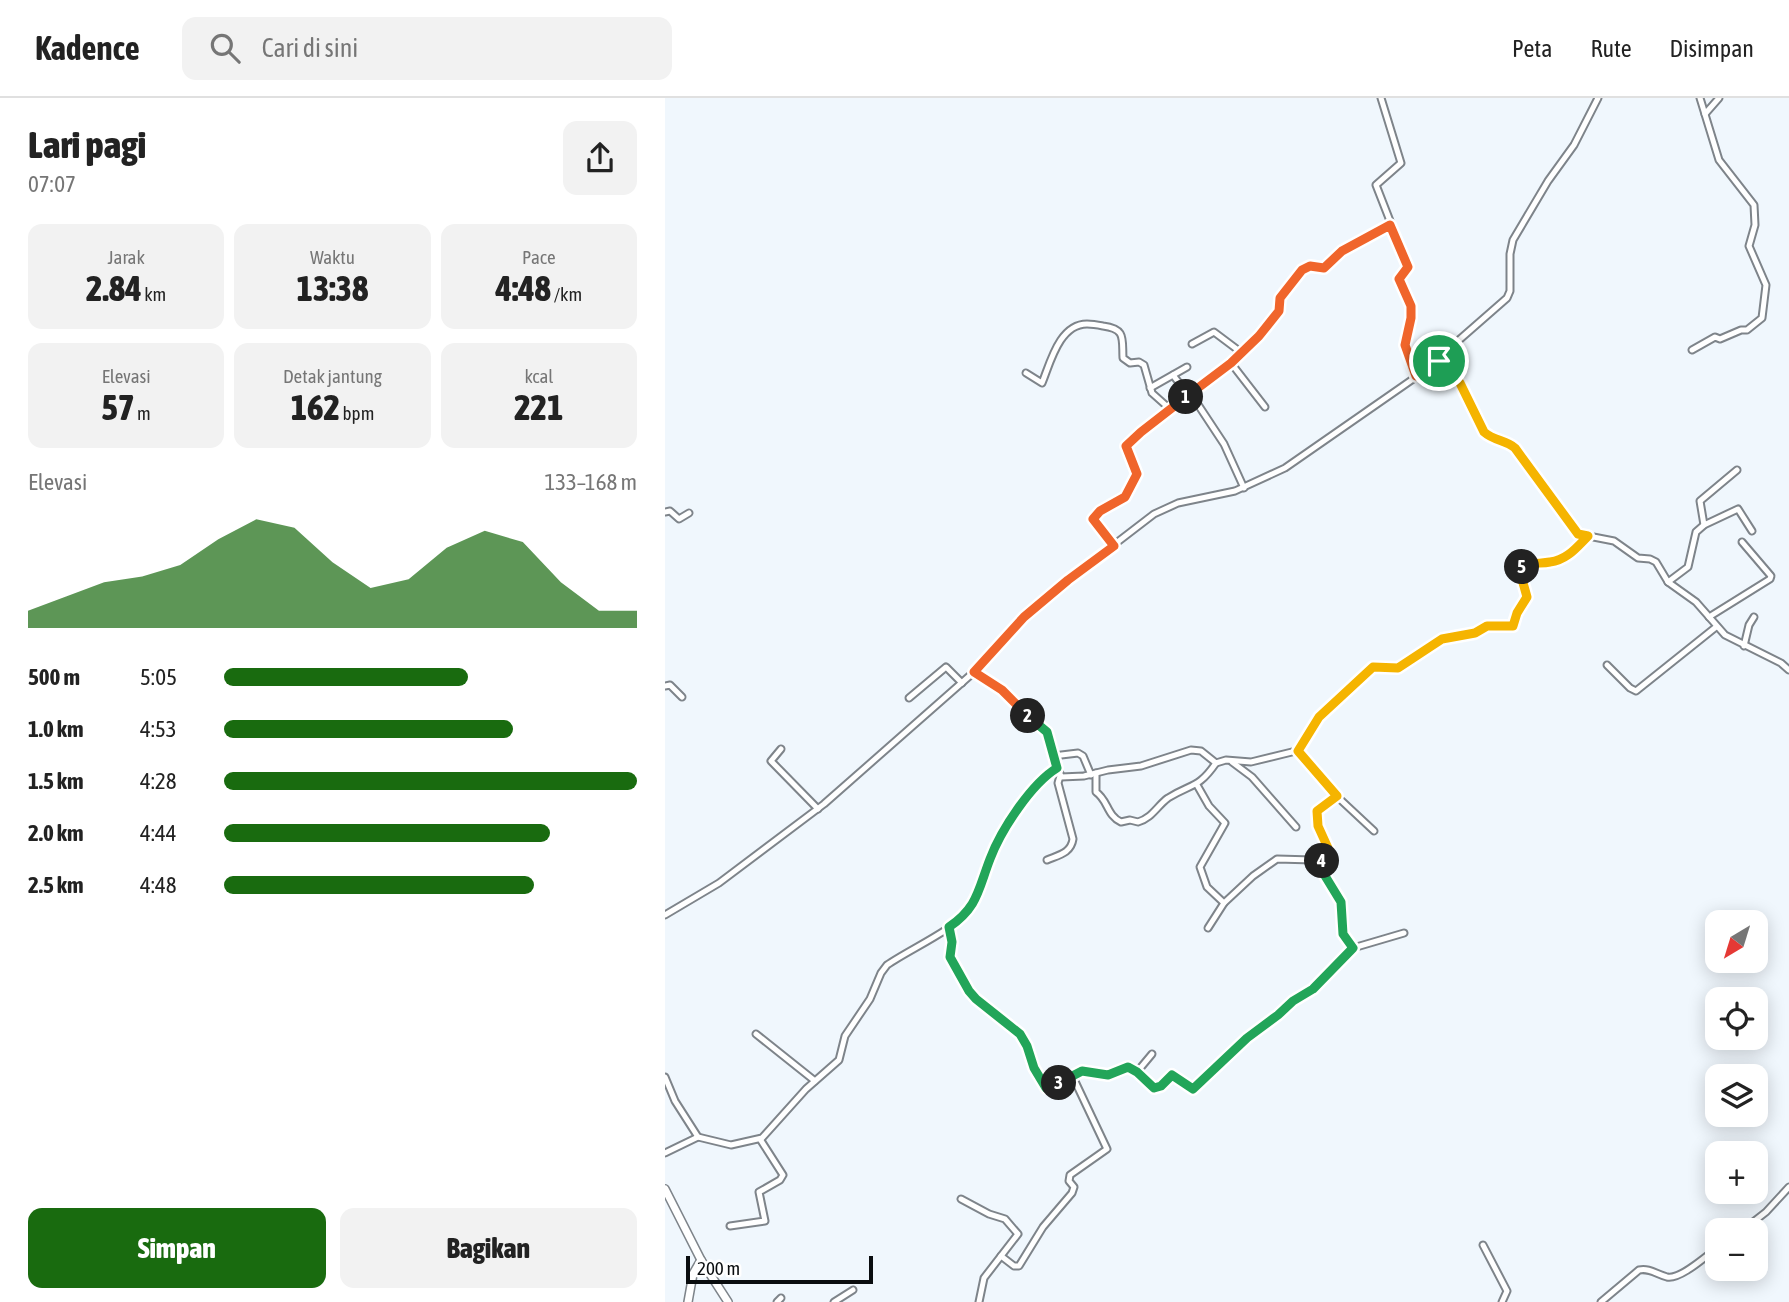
<!DOCTYPE html>
<html lang="id">
<meta charset="utf-8">
<style>
body{margin:0;font-family:"Asap Condensed",sans-serif;background:#f2f2f2;color:#222;height:100vh;display:flex;flex-direction:column;font-size:26px;white-space:nowrap}
*{box-sizing:border-box;margin:0}
p{font-size:23px;color:#767676}
.icon{flex:none;width:38px;height:38px;fill:none;stroke:currentColor;stroke-width:2;stroke-linecap:round;stroke-linejoin:round}
.map{position:relative;flex:1;overflow:hidden}
.drawer{display:flex;flex-direction:column;background:#fff;width:665px}
.drawer>*{flex:none}
.needle{width:46px;rotate:218deg}
.buttons{position:absolute;left:1040px;top:812px;display:grid;gap:14px}
.buttons a{display:grid;place-items:center;width:63px;height:63px;border-radius:14px;background:#fff;box-shadow:0 4px 18px #0003;font-size:35px}
.scale{position:absolute;left:21px;bottom:18px;width:187px;box-sizing:border-box;padding-left:7px;border:4px solid #0a0d0f;border-top:0;font-size:19px;line-height:24px;white-space:nowrap;color:#0a0d0f;-webkit-text-stroke:5px #fff;paint-order:stroke}
.pin{position:absolute;display:grid;place-items:center;width:60px;height:60px;color:#fff;margin:-30px;border:4px solid #fff;border-radius:50%;box-shadow:0 2px 7px #0007}
.km{position:absolute;width:35px;height:35px;margin:-18px;border-radius:50%;background:#222;color:#fff;font-size:19px;line-height:35px;text-align:center}
.round{display:grid;place-items:center;flex:none;width:74px;height:74px;border-radius:14px;background:#f2f2f2}
.summary{display:flex;align-items:center;justify-content:space-between;height:119px;padding:0 28px}
h1{font-size:38px;font-weight:800;line-height:52px}
.metrics{display:grid;grid-template-columns:repeat(3,1fr);gap:10px;height:119px;padding:7px 28px}
.metrics div{display:grid;align-content:center;border-radius:14px;background:#f2f2f2;text-align:center}
.metrics b{font-size:35px;font-weight:800}
.metrics small{font-size:19px;font-weight:400}
.metrics p{font-size:19px}
.chart{height:196px;padding:14px 28px}
.chart p{display:flex;justify-content:space-between}
.chart svg{width:100%;height:126px;margin-top:7px;fill:#196b0f;opacity:.7}
.action{display:flex;gap:14px;margin-top:auto;padding:14px 28px}
.action a{flex:1;height:80px;border-radius:14px;background:#196b0f;color:#fff;font-size:28px;font-weight:800;line-height:80px;text-align:center}
.action a+a{background:#f2f2f2;color:#222}
ul{padding:0 28px;list-style:none;font-size:23px}
li{display:grid;grid-template-columns:112px 84px 1fr;align-items:center;height:52px}
li i{height:18px;border-radius:9px;background:#196b0f}
header{display:flex;align-items:center;gap:42px;box-sizing:border-box;height:98px;padding:0 35px;background:#fff;border-bottom:2px solid #e0e0e0}
header strong{font-size:33px}
nav{display:flex;gap:38px;margin-inline-start:auto;font-size:24px}
.search{width:490px;height:63px;background:#f2f2f2;display:flex;align-items:center;gap:18px;box-sizing:border-box;padding:0 24px;border-radius:14px;color:#767676;font-size:26px}
main{display:flex;flex:1;min-height:0}
.map>svg:first-child{display:block}
.lines{fill:none;stroke-linecap:round;stroke-linejoin:round}
.minor-casing{stroke:#7e848a;stroke-width:9}
.tertiary-casing{stroke:#7e848a;stroke-width:10}
.minor{stroke:#fff;stroke-width:5}
.tertiary{stroke:#fff;stroke-width:7}
.split-1-casing{stroke:#fff;stroke-width:14}
.split-2-casing{stroke:#fff;stroke-width:14}
.split-3-casing{stroke:#fff;stroke-width:14}
.split-4-casing{stroke:#fff;stroke-width:14}
.split-5-casing{stroke:#fff;stroke-width:14}
.split-6-casing{stroke:#fff;stroke-width:14}
.split-1{stroke:#f0652b;stroke-width:9}
.split-2{stroke:#f0652b;stroke-width:9}
.split-3{stroke:#22a559;stroke-width:9}
.split-4{stroke:#22a559;stroke-width:9}
.split-5{stroke:#f5b400;stroke-width:9}
.split-6{stroke:#f5b400;stroke-width:9}
</style>
<header>
<strong>Kadence</strong>
<div class="search"><svg class="icon" aria-label="search" viewBox="0 0 24 24"><circle cx="10" cy="10" r="6"/><path d="M15 15l6 6"/></svg>Cari di sini</div>
<nav><a>Peta</a><a>Rute</a><a>Disimpan</a></nav>
</header>
<main>
<section class="drawer">
<div class="summary"><div><h1>Lari pagi</h1><p>07:07</p></div><a class="round"><svg class="icon" aria-label="share" viewBox="0 0 24 24"><path d="M12 15V3M7 8l5-5 5 5M5 13v7h14v-7"/></svg></a></div>
<div class="metrics">
<div><p>Jarak</p><b>2.84<small> km</small></b></div>
<div><p>Waktu</p><b>13:38</b></div>
<div><p>Pace</p><b>4:48<small> /km</small></b></div>
</div>
<div class="metrics">
<div><p>Elevasi</p><b>57<small> m</small></b></div>
<div><p>Detak jantung</p><b>162<small> bpm</small></b></div>
<div><p>kcal</p><b>221</b></div>
</div>
<div class="chart"><p><span>Elevasi</span>133–168 m</p>
<svg viewBox="0 0 160 44" preserveAspectRatio="none"><path d="M0 44V38L10 33L20 28L30 26L40 22L50 13L60 6L70 9L80 21L90 30L100 27L110 16L120 10L130 14L140 28L150 38L160 38V44z"/></svg>
</div>
<ul>
<li><b>500 m</b>5:05<i style="width:59%"></i></li>
<li><b>1.0 km</b>4:53<i style="width:70%"></i></li>
<li><b>1.5 km</b>4:28<i style="width:100%"></i></li>
<li><b>2.0 km</b>4:44<i style="width:79%"></i></li>
<li><b>2.5 km</b>4:48<i style="width:75%"></i></li>
</ul>
<div class="action"><a>Simpan</a><a>Bagikan</a></div>
</section>
<div class="map">
<svg width="1124" height="1204" viewBox="0 0 1124 1204">
<rect width="100%" height="100%" fill="#f0f7fd"/>
<g class="lines">
<g class="minor-casing">
<g id="minor">
<path d="M716 0 736 65 711 87 743 169 734 183 746 208V220L740 247 751 277"/>
<path d="M1040 16 1054 0"/>
<path d="M527 246 549 234 577 255"/>
<path d="M1027 252 1050 239 1055 241 1076 232H1082L1097 220 1101 187 1084 148 1090 127 1089 107 1054 62 1035 0"/>
<path d="M774 263 781 273 795 285 819 334 826 340 843 345 855 354 882 396 895 409 913 436 949 443 973 460 985 461 991 464 1003 484 1031 504 1060 537 1116 565 1124 572"/>
<path d="M566 265 600 309"/>
<path d="M361 275 377 285C385 266 394 226 422 226 427 226 433 227 438 228 461 231 457 240 458 260L465 265 474 264 479 267 487 295 505 311"/>
<path d="M508 277 524 298"/>
<path d="M485 290 522 269"/>
<path d="M526 296 559 346 579 390"/>
<path d="M0 414 5 413 14 421 24 415"/>
<path d="M1039 427 1035 403 1072 372"/>
<path d="M449 448 428 421 435 413 460 399 472 376 461 353V346L566 265 594 238 614 213 615 200 637 172 645 168 659 171 677 153 725 127"/>
<path d="M1003 484 1023 469 1031 434 1039 427 1073 411 1087 433"/>
<path d="M1044 519 1105 481 1106 478 1077 444"/>
<path d="M1079 548 1084 527 1089 519"/>
<path d="M942 567 965 590 971 593 1051 529"/>
<path d="M309 574 337 592 352 609 379 631 385 641 396 679 419 678 443 672 476 668 526 652 536 653 551 665 561 662 586 664 631 653 636 656 664 691 709 733"/>
<path d="M0 588 5 587 17 599"/>
<path d="M244 600 281 569 297 585"/>
<path d="M116 651 106 663 153 711"/>
<path d="M633 653 654 619 708 568 733 570 777 541 810 535 822 528H848L852 515 862 499 855 474 856 470C866 463 879 466 891 463 904 459 914 448 924 438"/>
<path d="M388 658 413 655 418 658 426 677"/>
<path d="M567 664 587 679 631 729"/>
<path d="M431 675V694C443 702 442 718 456 724L465 722 473 724C487 720 492 708 503 700 527 685 533 691 551 665"/>
<path d="M532 687 544 708 560 725 535 769 542 789 559 805 543 830"/>
<path d="M382 762C394 757 406 755 408 741L393 685 395 678"/>
<path d="M654 768 663 753 653 728 652 713 672 698"/>
<path d="M559 805 588 778 612 761 648 762 675 800 678 836 688 850"/>
<path d="M0 817 54 785 159 706 309 574 359 519 403 482 489 416 513 405 570 393 620 370 774 263 794 242 842 200 845 193V156L848 142 883 83 909 47 933 0"/>
<path d="M284 829 287 844 285 859 306 896 355 936 369 970 383 991 414 974 421 972 443 977 463 969 472 974 489 991 496 988 507 977 528 991 582 940 613 917 629 902 648 891 688 850 739 835"/>
<path d="M91 936 150 983"/>
<path d="M472 974 487 956"/>
<path d="M0 979 10 1003 33 1039"/>
<path d="M0 1055 33 1039 66 1047 97 1040 141 991 174 962 180 938 205 901 216 875 222 867C245 851 291 831 306 810 317 796 319 776 326 760 337 731 366 685 392 670"/>
<path d="M296 1101 324 1116 340 1121 353 1136 319 1180 314 1204"/>
<path d="M65 1128 100 1123 94 1094 115 1082 118 1077 95 1041"/>
<path d="M1078 1132 1101 1114 1124 1089"/>
<path d="M818 1147 842 1193 837 1204"/>
<path d="M336 1158 349 1168H354L378 1129 407 1095 409 1089 404 1083 405 1077 442 1051 407 977"/>
<path d="M112 1204 116 1200"/>
<path d="M169 1204 188 1192"/>
<path d="M936 1204 974 1172C985 1170 991 1176 1002 1179 1015 1182 1041 1158 1052 1150"/>
</g>
</g>
<g class="tertiary-casing">
<g id="tertiary">
<path d="M0 1091 36 1162 63 1204"/>
<path d="M23 1204 28 1176 36 1162"/>
</g>
</g>
<use href="#minor" class="minor"/>
<use href="#tertiary" class="tertiary"/>
</g>
<g class="lines">
<g class="split-1-casing">
<path id="split-1" d="M521 299 566 265 594 238 614 213 615 200 637 172 645 168 659 170 677 153 725 127 743 169 734 181 746 208V220L740 247 751 278 774 263"/>
</g>
<g class="split-2-casing">
<path id="split-2" d="M363 618 337 592 309 574 359 519 403 482 449 448 428 421 435 413 460 399 472 376 461 348 476 334 521 299"/>
</g>
<g class="split-3-casing">
<path id="split-3" d="M363 618 382 634 392 670C366 686 336 732 325 761 313 792 313 809 284 829L287 844 285 859 304 893 311 901 355 936 362 948 369 970 381 990 394 985"/>
</g>
<g class="split-4-casing">
<path id="split-4" d="M394 985 417 973 443 977 463 969 472 974 489 990 496 988 507 977 528 991 582 940 613 917 628 903 648 891 688 850 678 836 676 804 654 768 657 763"/>
</g>
<g class="split-5-casing">
<path id="split-5" d="M657 763 663 750 653 728 652 713 672 698 633 653 654 619 708 569 733 570 777 541 810 535 822 528H848L852 515 862 499 855 474 857 469"/>
</g>
<g class="split-6-casing">
<path id="split-6" d="M774 263 781 273 795 285 819 334C829 343 841 342 850 350L913 436 923 438C912 449 902 462 885 464 875 466 866 464 857 469"/>
</g>
<use href="#split-1" class="split-1"/>
<use href="#split-2" class="split-2"/>
<use href="#split-3" class="split-3"/>
<use href="#split-4" class="split-4"/>
<use href="#split-5" class="split-5"/>
<use href="#split-6" class="split-6"/>
</g>
</svg>
<div class="buttons">
<a><svg class="needle" viewBox="-14 -14 28 28"><path d="M0-13l5 13h-10z" fill="#e53935"/><path d="M0 13l5-13h-10z" fill="#767676"/></svg></a>
<a><svg class="icon" aria-label="locate" viewBox="0 0 24 24"><circle cx="12" cy="12" r="6"/><path d="M12 2v4M12 18v4M2 12h4M18 12h4"/></svg></a>
<a><svg class="icon" aria-label="layers" viewBox="0 0 24 24"><path d="M12 4l9 5-9 5-9-5zM3 14l9 5 9-5"/></svg></a>
<a>+</a>
<a>−</a>
</div>
<div class="scale">200 m</div>
<div class="pin" style="left:774px;top:263px;background:#1e9e55"><svg class="icon" aria-label="arrive" viewBox="0 0 24 24"><path d="M6 21V4h12l-3 4 3 4H6"/></svg></div>
<b class="km" style="left:521px;top:299px">1</b>
<b class="km" style="left:363px;top:618px">2</b>
<b class="km" style="left:394px;top:985px">3</b>
<b class="km" style="left:657px;top:763px">4</b>
<b class="km" style="left:857px;top:469px">5</b>
</div>
</main>
